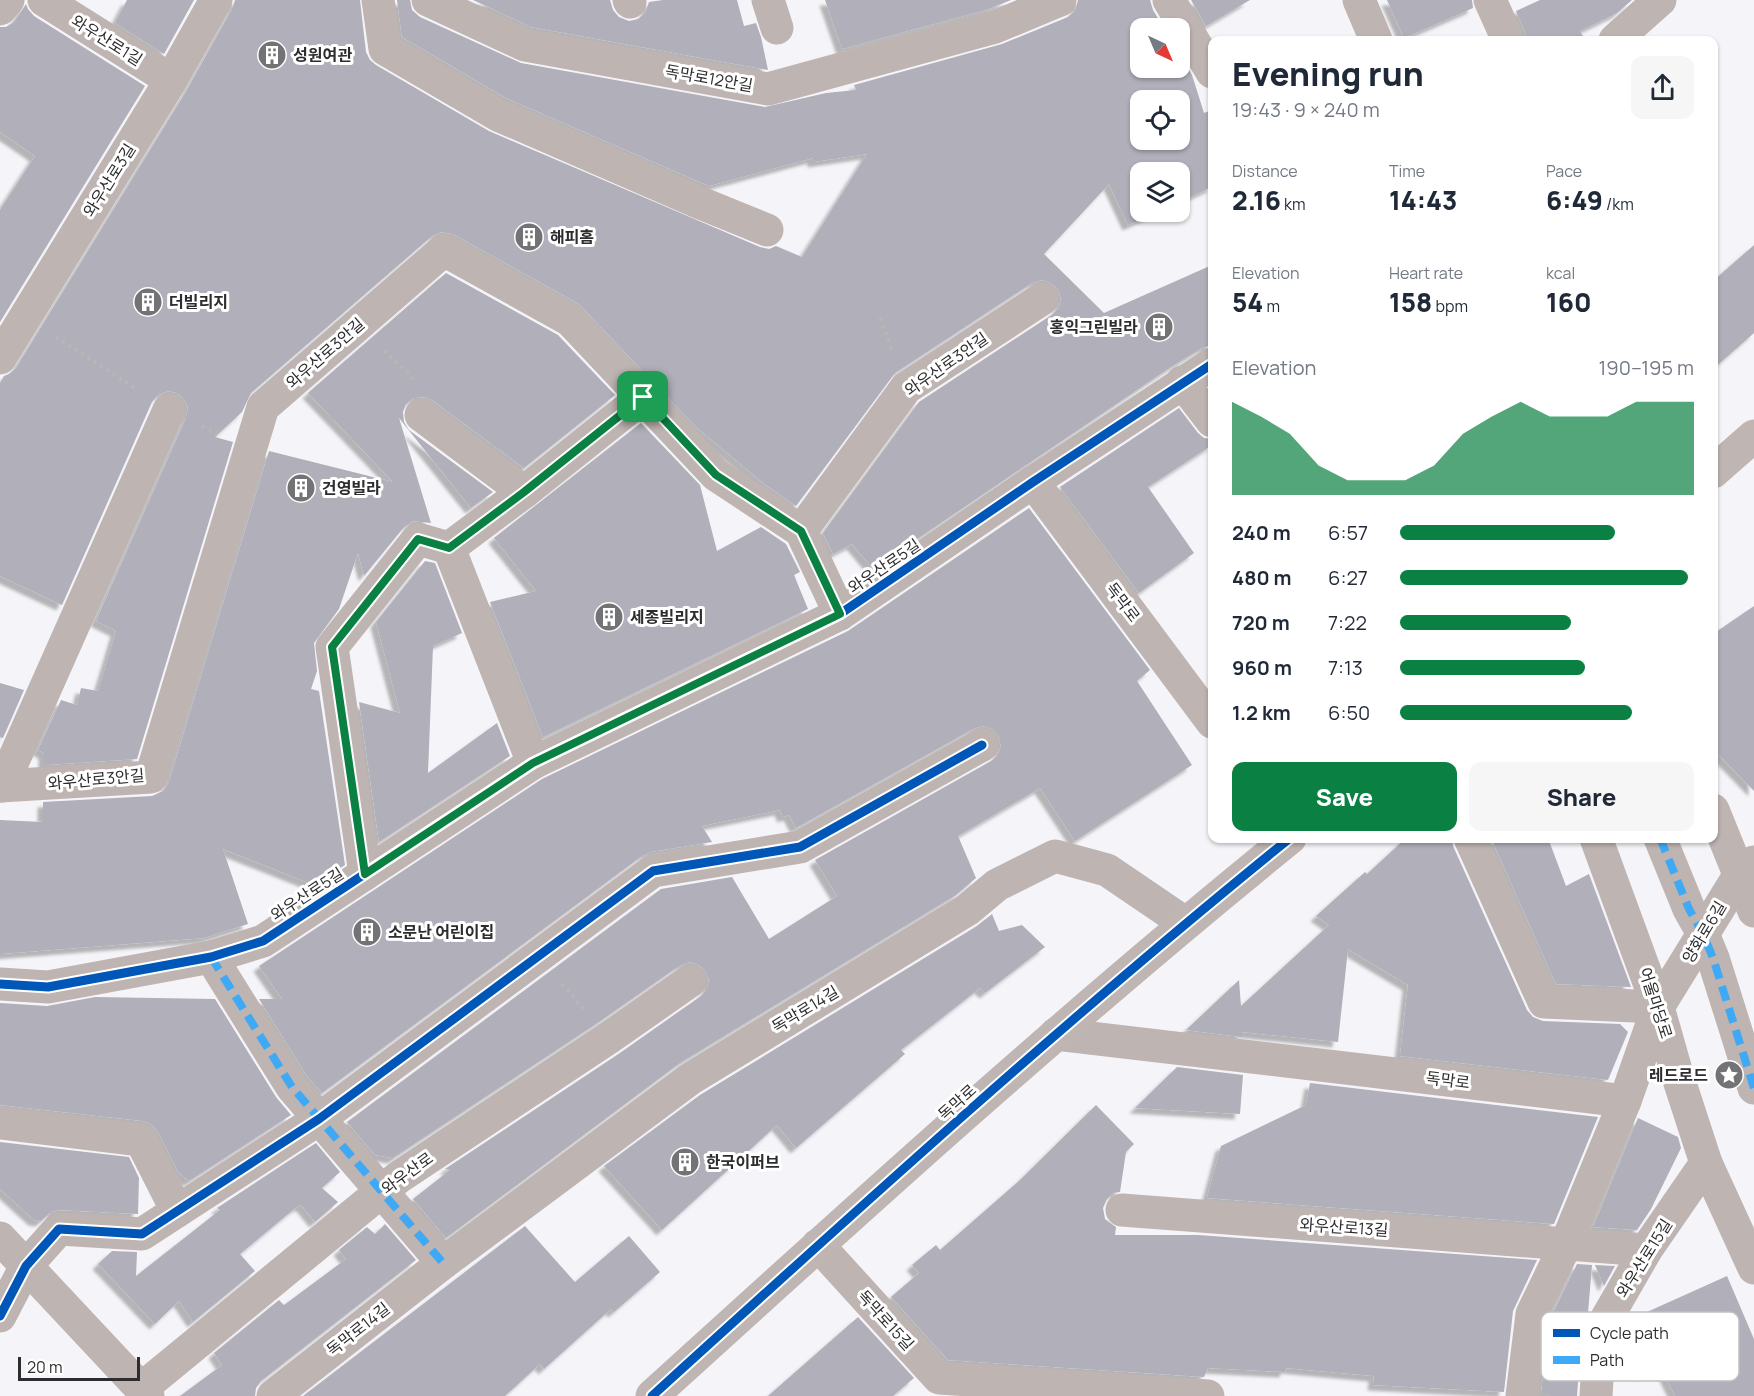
<!DOCTYPE html>
<meta charset="utf-8">
<style>
body{margin:0;font-family:Manrope,"Noto Sans KR",sans-serif;background:#f6f6f7;color:#1f2937;height:100vh;display:flex;flex-direction:column;font-size:22px;white-space:nowrap}
*{box-sizing:border-box;margin:0}
p{font-size:20px;color:#747a83}
.icon{flex:none;width:33px;height:33px;fill:none;stroke:currentColor;stroke-width:2;stroke-linecap:round;stroke-linejoin:round}
.map{position:relative;flex:1;overflow:hidden}
.drawer{position:absolute;left:1208px;top:36px;width:510px;height:807px;display:flex;flex-direction:column;background:#fff;border-radius:12px;box-shadow:0 2px 4px #0004}
.drawer>*{flex:none}
.needle{width:39px;rotate:136deg}
.controls{position:absolute;left:1130px;top:18px;display:grid;gap:12px}
.controls a{display:grid;place-items:center;width:60px;height:60px;border-radius:12px;background:#fff;box-shadow:0 2px 4px #0004;font-size:30px}
.scale{position:absolute;left:18px;bottom:15px;width:122px;box-sizing:border-box;padding-left:6px;border:3px solid #2d2d2f;border-top:0;font-size:16px;line-height:21px;white-space:nowrap;color:#2d2d2f;-webkit-text-stroke:4px #fff;paint-order:stroke}
.pin{position:absolute;display:grid;place-items:center;width:51px;height:51px;color:#fff;margin:-26px;border-radius:12px;box-shadow:0 3px 9px #0006}
.round{display:grid;place-items:center;flex:none;width:63px;height:63px;border-radius:12px;background:#f6f6f7}
.summary{display:flex;align-items:center;justify-content:space-between;height:102px;padding:0 24px}
h1{font-size:33px;font-weight:800;line-height:45px}
.metrics{display:grid;grid-template-columns:repeat(3,1fr);gap:9px;height:102px;padding:6px 24px}
.metrics div{display:grid;align-content:center}
.metrics b{font-size:26px;font-weight:800}
.metrics small{font-size:16px;font-weight:400}
.metrics p{font-size:16px}
.chart{height:168px;padding:12px 24px}
.chart p{display:flex;justify-content:space-between}
.chart svg{width:100%;height:108px;margin-top:6px;fill:#0b8043;opacity:.7}
.primary-button{display:flex;gap:12px;margin-top:auto;padding:12px 24px}
.primary-button a{flex:1;height:69px;border-radius:12px;background:#0b8043;color:#fff;font-size:24px;font-weight:800;line-height:69px;text-align:center}
.primary-button a+a{background:#f6f6f7;color:#1f2937}
ul{padding:0 24px;list-style:none;font-size:20px}
li{display:grid;grid-template-columns:96px 72px 1fr;align-items:center;height:45px}
li i{height:15px;border-radius:8px;background:#0b8043}
.map>svg:first-child{display:block}
.building{fill:#b1afb9;fill-rule:evenodd;filter:url(#shadow)}
.lines{fill:none;stroke-linecap:round;stroke-linejoin:round}
.path{stroke:#bbb5b4;stroke-width:4;stroke-dasharray:3 4.5;stroke-linecap:butt}
.minor{stroke:#beb4b1;stroke-width:33}
.major{stroke:#bfb6b3;stroke-width:33}
.quiet{stroke:#3fa9f5;stroke-width:8;stroke-dasharray:15 8;stroke-linecap:butt}
.cycleway-casing{stroke:#fff;stroke-width:13}
.cycleway{stroke:#0057b8;stroke-width:9}
.route-casing{stroke:#fff;stroke-width:12}
.route{stroke:#0b8043;stroke-width:8}
.labels{text-anchor:middle;stroke-width:6;stroke-linejoin:round;paint-order:stroke}
.street-label{font-size:16px;fill:#2d2d2f;stroke:#fff}
.poi-label{font-size:16px;font-weight:bold;fill:#2d2d2f;stroke:#fff;text-anchor:start}
.key{fill:#fff;stroke:#c0c0c1;stroke-width:1.5}
.key-label{font-size:16px;fill:#2d2d2f}
</style>
<div class="map">
<svg width="1754" height="1396" viewBox="0 0 1754 1396">
<defs>
<filter id="shadow"><feDropShadow dx="-5.5" dy="5.5" stdDeviation="1.5" flood-color="#0004"/></filter>
</defs>
<rect width="100%" height="100%" fill="#f5f4f8"/>
<g class="building">
<path d="M127 0H194L164 54 115 23Z"/>
<path d="M235 0H360L366 52 370 60 376 65 489 131 760 247 769 249 776 246 802 257 867 154 813 162V158L709 186 506 98 402 37 397 0H410L412 10 420 17 521 63 765 107 826 93 856 90 854 85 1002 44 1068 17 1075 11 1078 0H1150L1153 10 1164 28H1140V68H1179V53L1192 75 1204 113 1212 110V187L1179 202V172H1140V212H1158L1128 225 1109 184 1044 254 1104 313 1212 265V345L1202 348 1171 367 873 569 852 544 833 554 823 533 919 402 1053 314 1059 307 1061 299 1058 289 1051 283 1042 280 1032 283 895 373 796 506 763 483 695 426 579 304 453 234 441 232 432 236 251 393 242 412 215 437 233 442 137 759 44 765V753L38 750 61 700 77 705 81 688 98 691 116 631 96 621 186 418 188 407 184 399 177 393 168 391 158 395 152 402 62 605 0 576V383L4 376 9 374 16 368 187 90 232 9ZM1140 100H1179V140H1140Z"/>
<path d="M473 0H610L613 10 619 17 629 21 638 19 645 13 649 2 663 0H737L744 26 756 23 761 37 768 70 531 27Z"/>
<path d="M825 0H1011L989 9 842 49Z"/>
<path d="M1191 0H1250L1206 26Z"/>
<path d="M1387 0H1472L1473 8 1404 38Z"/>
<path d="M1540 0H1632L1617 13 1580 31 1585 40H1527L1525 32 1516 11Z"/>
<path d="M26 4 28 9 34 16 145 86 0 322V210L35 156 0 132V27H6L14 22Z"/>
<path d="M1754 245V333L1713 369V281Z"/>
<path d="M446 273 558 335 615 395 524 468 432 400 424 397 414 398 406 404 403 412 404 422 409 430 493 492 471 508 399 418 431 523 413 521 404 527 364 576 358 553 339 609 314 643 317 671 311 689 319 691 345 865 314 885 223 849 248 924 204 938 0 954V820L43 822V802L152 796 163 791 169 782 269 451 393 482 308 393Z"/>
<path d="M1179 408 1198 433 1204 438 1212 439V445L1148 487 1194 553 1139 593 1060 487Z"/>
<path d="M641 423 700 485 717 551 761 527 786 544 800 572 794 575 808 609 543 737 490 602 536 591 494 538Z"/>
<path d="M1029 508 1150 670 1137 681 1192 765 1075 841 1040 788 958 836 976 878 956 895 680 1063 446 1238 413 1199 450 1170 445 1169 620 1053 701 996 707 989 709 980 705 970 697 964 689 962 679 966 599 1022 393 1158 375 1155 347 1122 661 889 732 877 769 939 837 896 815 860 991 761 998 755 1001 746 998 735 992 729 983 726 973 729 796 828 789 815 783 817 780 810 702 826 712 842 650 852 642 856 322 1093 307 1076 259 999H282L259 966 542 779 848 631Z"/>
<path d="M425 561 435 563 462 633 433 646 428 773 497 723 510 756 379 842 359 702 400 713 376 622Z"/>
<path d="M1754 606V791L1713 749V634Z"/>
<path d="M0 683 24 690 3 738 0 737Z"/>
<path d="M1406 838H1452L1453 846 1527 1010 1533 1017 1543 1021 1620 1024 1628 1032 1608 1080 1400 1056 1408 985 1348 949 1338 1042 1242 1032V1037L1186 1030 1239 980 1241 1006 1329 925 1316 916 1365 872 1367 874Z"/>
<path d="M1491 838H1548L1566 886 1589 874 1631 987 1556 984Z"/>
<path d="M992 914 999 931 1022 925 1045 947 985 993 980 988 901 1050 905 1054 796 1148 777 1125 662 1230 604 1166 700 1095 977 926Z"/>
<path d="M95 997 215 999 276 1097 291 1115 189 1181 178 1172 158 1132 151 1124 143 1121 0 1105V1003L47 1006Z"/>
<path d="M1177 1067 1243 1075 1240 1114 1135 1108Z"/>
<path d="M1310 1083 1598 1117 1554 1224 1207 1198 1221 1146 1306 1105Z"/>
<path d="M1096 1105 1134 1144 1126 1152 1120 1192 1113 1193 1107 1199 1103 1208 1105 1219 1116 1227 1115 1235H1198L1537 1260 1513 1311 1504 1392 1373 1385 1374 1376 1286 1368 1285 1372 1208 1368 1204 1377 948 1360 891 1297 919 1273 912 1265 936 1245 940 1250 1020 1180Z"/>
<path d="M1638 1118 1678 1137 1681 1148 1651 1209 1637 1230 1593 1227Z"/>
<path d="M0 1142 129 1157 139 1178 138 1214 60 1210 51 1212 41 1221 34 1220 0 1189Z"/>
<path d="M316 1143 340 1172 322 1188 338 1202 315 1222 301 1205 294 1209 240 1254 255 1271 193 1322 179 1301 155 1324 98 1264 112 1251 137 1252 136 1276 220 1210 217 1208Z"/>
<path d="M385 1224 416 1260 261 1381 256 1388 255 1396H180L222 1365 214 1353 279 1300 284 1305 346 1259 339 1250 367 1227 375 1234Z"/>
<path d="M525 1226 575 1282 629 1236 660 1272 614 1312 611 1309 544 1369 540 1364 505 1396H303Z"/>
<path d="M1577 1264 1592 1265 1588 1313 1584 1321 1579 1342H1581L1577 1396H1550V1394H1541L1550 1319Z"/>
<path d="M1595 1265 1615 1266 1604 1286Z"/>
<path d="M1727 1276 1754 1339V1396H1675L1661 1367 1642 1375 1622 1329 1627 1321Z"/>
<path d="M858 1317 914 1378 893 1396H768Z"/>
</g>
<g class="lines">
<g class="path">
<path d="M880 318 892 351"/>
<path d="M56 337 138 390"/>
<path d="M384 351 411 375 412 380"/>
<path d="M202 426 217 433"/>
<path d="M562 984 585 1010"/>
</g>
<g class="minor">
<path d="M44 0 171 80"/>
<path d="M378 0 385 49 498 115 703 204 767 230"/>
<path d="M428 0 525 45 768 89 995 27 1060 0"/>
<path d="M629 0 630 2"/>
<path d="M768 0 777 28"/>
<path d="M1169 0 1212 72"/>
<path d="M1359 0 1376 40"/>
<path d="M1490 0 1508 40"/>
<path d="M0 9 8 0"/>
<path d="M1615 40 1660 0"/>
<path d="M0 358 171 80 216 0"/>
<path d="M1182 382 1212 421"/>
<path d="M421 415 524 492"/>
<path d="M1033 482 1212 722"/>
<path d="M801 531 906 388 1042 299"/>
<path d="M533 763 449 548 524 492 643 397"/>
<path d="M0 786 151 777 263 407 444 250 570 320 716 475 801 531 840 614"/>
<path d="M2 786 169 410"/>
<path d="M1713 810 1754 911"/>
<path d="M1470 838 1544 1002 1658 1007"/>
<path d="M1596 838 1658 1007 1677 1074 1706 1163 1754 1268"/>
<path d="M1660 838 1689 909 1703 934 1713 958 1754 1088"/>
<path d="M365 874 332 647 418 539 449 548"/>
<path d="M211 957 292 1087 443 1263"/>
<path d="M0 984 48 987 211 957 263 941 533 763 840 614 1033 482 1212 364"/>
<path d="M1056 1034 1625 1101"/>
<path d="M0 1123 141 1140 177 1211"/>
<path d="M1122 1210 1646 1250"/>
<path d="M0 1238 148 1396"/>
<path d="M818 1245 939 1378 1208 1396"/>
<path d="M0 1316 26 1266 59 1229 142 1234 319 1119 653 871 800 847 982 745"/>
<path d="M141 1389 399 1177 610 1037 690 981"/>
<path d="M273 1396 443 1263 690 1079 967 910 997 885 1055 856 1107 870 1185 923"/>
<path d="M1522 1396 1532 1314 1566 1244 1625 1101 1658 1007 1740 874 1754 862"/>
<path d="M1596 1396 1600 1330 1646 1250 1706 1163"/>
</g>
<g class="major">
<path d="M1713 472 1754 436"/>
<path d="M652 1396C861 1206 1070 1016 1290 838"/>
</g>
<g class="quiet">
<path d="M1660 838 1689 909 1703 934 1713 958 1754 1088"/>
<path d="M211 957 292 1087 443 1263"/>
</g>
<g class="cycleway-casing">
<g id="cycleway">
<path d="M0 984 48 987 211 957 263 941 533 763 840 614 1033 482 1212 364"/>
<path d="M0 1316 26 1266 59 1229 142 1234 319 1119 653 871 800 847 982 745"/>
<path d="M652 1396C861 1206 1070 1016 1290 838"/>
</g>
</g>
<use href="#cycleway" class="cycleway"/>
</g>
<g class="lines">
<g class="route-casing">
<path id="route" d="M643 397 716 475 801 531 840 614 533 763 365 874 332 647 418 539 449 548 524 492Z"/>
</g>
<use href="#route" class="route"/>
</g>
<defs>
<g id="building-disc" transform="scale(1.5)"><circle r="9.5" fill="#737375" stroke="#fff"/><path d="M-4-6H4V6H1V3H-1V6H-4ZM-2.5-4.3h1.7v1.8h-1.7ZM.8-4.3h1.7v1.8H.8ZM-2.5-1h1.7V.8h-1.7ZM.8-1h1.7V.8H.8Z" fill="#fff"/></g>
<g id="sight-disc" transform="scale(1.5)"><circle r="9.5" fill="#737375" stroke="#fff"/><path d="M0-6L1.8-2.2L6-1.7L2.9 1.2L3.7 5.4L0 3.3L-3.7 5.4L-2.9 1.2L-6-1.7L-1.8-2.2Z" fill="#fff"/></g>
</defs>
<g fill-rule="evenodd">
<use href="#building-disc" x="272" y="55"/>
<use href="#building-disc" x="529" y="237"/>
<use href="#building-disc" x="148" y="302"/>
<use href="#building-disc" x="1159" y="327"/>
<use href="#building-disc" x="301" y="488"/>
<use href="#building-disc" x="609" y="617"/>
<use href="#building-disc" x="367" y="932"/>
<use href="#sight-disc" x="1729" y="1075"/>
<use href="#building-disc" x="685" y="1162"/>
</g>
<g class="labels">
<g class="street-label">
<text transform="translate(107 40) rotate(32)" y="6">와우산로1길</text>
<text transform="translate(709 78) rotate(10)" y="6">독막로12안길</text>
<text transform="translate(109 180) rotate(-58)" y="6">와우산로3길</text>
<text transform="translate(325 353) rotate(-41)" y="6">와우산로3안길</text>
<text transform="translate(946 364) rotate(-35)" y="6">와우산로3안길</text>
<text transform="translate(884 566) rotate(-34)" y="6">와우산로5길</text>
<text transform="translate(1123 602) rotate(53)" y="6">독막로</text>
<text transform="translate(96 779) rotate(-5)" y="6">와우산로3안길</text>
<text transform="translate(307 894) rotate(-33)" y="6">와우산로5길</text>
<text transform="translate(1704 932) rotate(-59)" y="6">양화로6길</text>
<text transform="translate(1656 1003) rotate(72)" y="6">어울마당로</text>
<text transform="translate(805 1009) rotate(-31)" y="6">독막로14길</text>
<text transform="translate(1448 1080) rotate(7)" y="6">독막로</text>
<text transform="translate(957 1102) rotate(-42)" y="6">독막로</text>
<text transform="translate(407 1173) rotate(-36)" y="6">와우산로</text>
<text transform="translate(1344 1227) rotate(4)" y="6">와우산로13길</text>
<text transform="translate(1644 1258) rotate(-58)" y="6">와우산로15길</text>
<text transform="translate(886 1320) rotate(48)" y="6">독막로15길</text>
<text transform="translate(358 1329) rotate(-38)" y="6">독막로14길</text>
</g>
<g class="poi-label">
<text x="293" y="61">성원여관</text>
<text x="550" y="243">해피홈</text>
<text x="169" y="308">더빌리지</text>
<text x="1138" y="333" text-anchor="end">홍익그린빌라</text>
<text x="322" y="494">건영빌라</text>
<text x="630" y="623">세종빌리지</text>
<text x="388" y="938">소문난 어린이집</text>
<text x="1708" y="1081" text-anchor="end">레드로드</text>
<text x="706" y="1168">한국이퍼브</text>
</g>
</g>
<rect x="1541" y="1312" width="198" height="69" rx="9" class="key"/>
<rect x="1553" y="1329" width="27" height="8" fill="#0057b8"/>
<rect x="1553" y="1356" width="27" height="8" fill="#3fa9f5"/>
<g class="key-label">
<text x="1590" y="1339">Cycle path</text>
<text x="1590" y="1366">Path</text>
</g>
</svg>
<div class="controls">
<a><svg class="needle" viewBox="-14 -14 28 28"><path d="M0-13l5 13h-10z" fill="#e53935"/><path d="M0 13l5-13h-10z" fill="#747a83"/></svg></a>
<a><svg class="icon" aria-label="locate" viewBox="0 0 24 24"><circle cx="12" cy="12" r="6"/><path d="M12 2v4M12 18v4M2 12h4M18 12h4"/></svg></a>
<a><svg class="icon" aria-label="layers" viewBox="0 0 24 24"><path d="M12 4l9 5-9 5-9-5zM3 14l9 5 9-5"/></svg></a>
</div>
<div class="scale">20 m</div>
<div class="pin" style="left:643px;top:397px;background:#1e9e55"><svg class="icon" aria-label="arrive" viewBox="0 0 24 24"><path d="M6 21V4h12l-3 4 3 4H6"/></svg></div>
<section class="drawer">
<div class="summary"><div><h1>Evening run</h1><p>19:43 · 9 × 240 m</p></div><a class="round"><svg class="icon" aria-label="share" viewBox="0 0 24 24"><path d="M12 15V3M7 8l5-5 5 5M5 13v7h14v-7"/></svg></a></div>
<div class="metrics">
<div><p>Distance</p><b>2.16<small> km</small></b></div>
<div><p>Time</p><b>14:43</b></div>
<div><p>Pace</p><b>6:49<small> /km</small></b></div>
</div>
<div class="metrics">
<div><p>Elevation</p><b>54<small> m</small></b></div>
<div><p>Heart rate</p><b>158<small> bpm</small></b></div>
<div><p>kcal</p><b>160</b></div>
</div>
<div class="chart"><p><span>Elevation</span>190–195 m</p>
<svg viewBox="0 0 160 44" preserveAspectRatio="none"><path d="M0 44V6L10 12L20 19L30 32L40 38L50 38L60 38L70 32L80 19L90 12L100 6L110 12L120 12L130 12L140 6L150 6L160 6V44z"/></svg>
</div>
<ul>
<li><b>240 m</b>6:57<i style="width:73%"></i></li>
<li><b>480 m</b>6:27<i style="width:98%"></i></li>
<li><b>720 m</b>7:22<i style="width:58%"></i></li>
<li><b>960 m</b>7:13<i style="width:63%"></i></li>
<li><b>1.2 km</b>6:50<i style="width:79%"></i></li>
</ul>
<div class="primary-button"><a>Save</a><a>Share</a></div>
</section>
</div>
